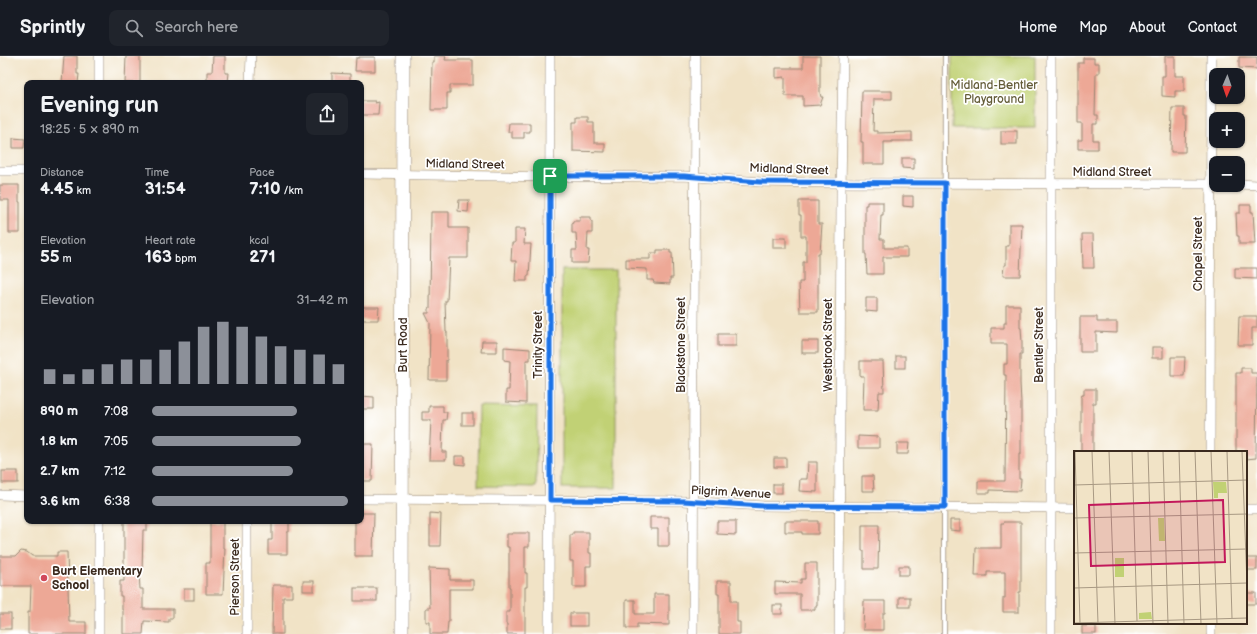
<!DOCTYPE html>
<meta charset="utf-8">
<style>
body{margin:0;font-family:"Balsamiq Sans",sans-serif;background:#20242c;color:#f1f3f6;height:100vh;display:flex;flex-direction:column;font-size:15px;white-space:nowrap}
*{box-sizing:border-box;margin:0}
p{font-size:13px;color:#9ea1a6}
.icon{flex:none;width:22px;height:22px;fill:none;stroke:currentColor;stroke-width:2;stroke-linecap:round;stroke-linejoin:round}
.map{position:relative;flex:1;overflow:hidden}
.side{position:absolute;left:24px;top:24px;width:340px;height:444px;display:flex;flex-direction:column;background:#171b24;border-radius:8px;box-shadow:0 1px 3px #0004}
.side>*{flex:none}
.needle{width:26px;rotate:182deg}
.buttons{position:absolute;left:1209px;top:12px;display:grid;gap:8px}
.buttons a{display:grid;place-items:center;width:36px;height:36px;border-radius:8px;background:#171b24;box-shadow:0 1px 3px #0004;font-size:20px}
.pin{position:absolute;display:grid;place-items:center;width:34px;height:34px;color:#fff;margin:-17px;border-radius:8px;box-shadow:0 2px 6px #0006}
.round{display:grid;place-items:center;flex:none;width:42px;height:42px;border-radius:8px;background:#20242c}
.overview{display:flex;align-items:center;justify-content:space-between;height:68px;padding:0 16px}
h1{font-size:22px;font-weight:800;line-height:30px}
.figures{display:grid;grid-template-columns:repeat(3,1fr);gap:6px;height:68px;padding:4px 16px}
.figures div{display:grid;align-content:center}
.figures b{font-size:17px;font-weight:800}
.figures small{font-size:11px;font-weight:400}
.figures p{font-size:11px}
.chart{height:112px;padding:8px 16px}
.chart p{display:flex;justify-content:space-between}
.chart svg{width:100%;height:72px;margin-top:4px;stroke:#8c9099;stroke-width:6}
ul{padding:0 16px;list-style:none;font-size:13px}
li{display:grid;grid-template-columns:64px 48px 1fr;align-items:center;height:30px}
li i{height:10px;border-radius:5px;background:#8c9099}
header{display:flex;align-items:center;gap:24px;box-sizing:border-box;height:56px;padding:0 20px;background:#171b24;border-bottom:1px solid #363941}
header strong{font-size:19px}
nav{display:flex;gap:22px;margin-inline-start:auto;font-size:14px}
.search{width:280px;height:36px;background:#20242c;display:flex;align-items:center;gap:10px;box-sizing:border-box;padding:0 14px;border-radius:8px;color:#9ea1a6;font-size:15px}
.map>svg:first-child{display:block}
.green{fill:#c1d174;stroke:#7e7e49}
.building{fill:#eda896}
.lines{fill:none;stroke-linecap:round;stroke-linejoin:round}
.lane-casing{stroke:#968672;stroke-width:6}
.street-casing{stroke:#968672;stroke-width:10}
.secondary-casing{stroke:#968672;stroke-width:14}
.lane{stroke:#fff;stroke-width:4.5}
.street{stroke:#fff;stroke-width:9}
.secondary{stroke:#fff;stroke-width:13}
.route-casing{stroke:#fff;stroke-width:8}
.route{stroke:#1a73e8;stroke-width:5}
.poi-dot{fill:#d1495b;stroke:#fff;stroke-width:1.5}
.labels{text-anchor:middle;stroke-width:3.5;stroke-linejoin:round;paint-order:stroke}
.park-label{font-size:12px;fill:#635c38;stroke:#fff}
.street-label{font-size:12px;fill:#3b2a1e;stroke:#fff}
.poi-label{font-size:12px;font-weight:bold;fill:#3b2a1e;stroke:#fff;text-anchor:start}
.inset-road{fill:none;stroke:#a89983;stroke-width:1}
.view{fill:#c2185b;fill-opacity:0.15;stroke:#c2185b;stroke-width:2}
.inset-edge{fill:none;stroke:#3b2a1e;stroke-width:2}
</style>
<header>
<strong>Sprintly</strong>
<div class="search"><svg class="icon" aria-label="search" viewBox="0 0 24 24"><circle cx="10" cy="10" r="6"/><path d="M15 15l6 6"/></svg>Search here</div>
<nav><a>Home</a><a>Map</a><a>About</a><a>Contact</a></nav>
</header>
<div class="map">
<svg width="1257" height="578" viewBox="0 0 1257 578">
<rect width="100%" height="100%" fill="#fff"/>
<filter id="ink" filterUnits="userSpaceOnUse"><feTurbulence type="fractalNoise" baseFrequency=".025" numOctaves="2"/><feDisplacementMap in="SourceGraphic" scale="8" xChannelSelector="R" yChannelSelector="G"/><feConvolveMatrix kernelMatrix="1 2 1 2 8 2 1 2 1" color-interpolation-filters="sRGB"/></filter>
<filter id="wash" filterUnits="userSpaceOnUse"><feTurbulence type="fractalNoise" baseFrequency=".012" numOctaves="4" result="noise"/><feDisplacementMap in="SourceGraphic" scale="16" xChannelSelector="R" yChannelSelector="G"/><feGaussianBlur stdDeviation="0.9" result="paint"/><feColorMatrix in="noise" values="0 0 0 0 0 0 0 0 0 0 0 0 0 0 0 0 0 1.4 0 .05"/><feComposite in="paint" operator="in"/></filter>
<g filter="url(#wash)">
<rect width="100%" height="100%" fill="#f1e3c6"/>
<g class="green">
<rect x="952" y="0" width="83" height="72"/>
<rect x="562" y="214" width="54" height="218"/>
<path d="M479 350 537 351 536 431 478 430Z"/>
</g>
<g id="blocks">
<g class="building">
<path d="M64 0H77V18H79L78 27H62Z"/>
<path d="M126 0H140V27H125Z"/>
<path d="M213 0H225V17H229L228 26 207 27V16H212Z"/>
<path d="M434 0H446L445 4H473V29H450V37H447V54H431L432 6H434Z"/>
<path d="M803 0H820V37L821 41H823L820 49 803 50V40H785V21L776 22V12H803Z"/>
<path d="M1165 0H1175V20H1184V35H1175V41L1162 40V20H1165Z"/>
<path d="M359 1H375V15H355L356 2H359Z"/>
<path d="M1239 1H1257V13L1239 12Z"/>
<path d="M1083 2H1094V7H1099V17H1096L1095 59H1098V68H1093V84H1098V93H1078V84H1082V67H1078V7H1083Z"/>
<path d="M332 17 350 18V27H332Z"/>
<path d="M862 35H892V43H874L873 75H877V77L912 76V85H892V86H884V108H863V86H861Z"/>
<path d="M361 45H375V47L379 46 378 59H361Z"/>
<path d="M1172 52H1184V60H1186L1185 96H1171Z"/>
<path d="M577 61H588V66H594V87H605V96L573 95V66H577Z"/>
<path d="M509 67H530V76H524V82H512V76H508Z"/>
<rect x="1001" y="75" width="16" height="13"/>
<path d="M13 82 25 83 24 92H13Z"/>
<path d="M902 102H914V113L902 112Z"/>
<path d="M0 129H19V146H20V177H9V144H0Z"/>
<path d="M903 140H913V151L903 150Z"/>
<path d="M459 144H469L468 156 458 155Z"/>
<path d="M799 145H818V168H822L820 197H818V256H800L799 226H803V206H806V180H801V159H799Z"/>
<path d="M867 146H883V159H881L880 183H884V192H907V201H883V218H867L866 198H865V149H867Z"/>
<path d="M1240 149H1251V156H1253L1255 188H1239V180H1237L1236 157H1240Z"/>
<path d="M431 156H449V172H468V202H449L447 245H445L446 276H447V304H446V324H429L430 267 425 257H429V252H430Z"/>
<path d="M580 161H591V165H592V177H588L587 194H589L588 207H572V194H577L576 177H572V167H573V165H580Z"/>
<path d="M1009 168H1022L1020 220H1003L1004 209H1006V190H1009Z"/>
<path d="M515 173H525L524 188H531L529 220H527V225H515L516 205H511L512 187H515Z"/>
<path d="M1082 178H1093L1094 212H1083Z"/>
<rect x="773" y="182" width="13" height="10"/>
<path d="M657 194H670V197H672L673 222H670V228L654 227 653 224H647V213L626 212V203H650V197H657Z"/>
<path d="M1235 212H1257V223L1235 222Z"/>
<path d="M866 242H877V256L866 255Z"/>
<path d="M1006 249H1020V272H1021L1022 286V298H1020V327L1021 347V398H1019V423H1021L1020 435 990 434V437H978V425H1005L1006 319H1004V308H1007V288H991V272H1004V267H1006Z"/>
<path d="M361 251H379L378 264H361Z"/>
<path d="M1239 260H1257V272H1252V289H1238Z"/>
<path d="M1080 261H1097V266H1117V277L1096 276V296H1080Z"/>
<rect x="718" y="278" width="18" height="12"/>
<path d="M482 285H497V296H481Z"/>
<rect x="802" y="285" width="16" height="12"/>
<path d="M504 291 530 293V304H526V347L506 346V334H509L510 305 504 304Z"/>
<rect x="1152" y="291" width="11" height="11"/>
<rect x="896" y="300" width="9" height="12"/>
<path d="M1171 301H1185L1184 320H1171Z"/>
<path d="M860 305H883L884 336H879L878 354H863L864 320H860Z"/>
<path d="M1241 312H1251V317H1257L1256 402 1246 403V396H1236V317H1241Z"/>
<path d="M1084 333H1096V347H1093V396H1081V340H1082V339H1084Z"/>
<path d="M361 340 374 341V353H361Z"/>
<path d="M429 350H443V356H447L446 364H443L442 396H446V404H429L431 364H422V356H429Z"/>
<rect x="462" y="357" width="11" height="12"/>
<path d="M858 380 879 381V392H858Z"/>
<path d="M897 387H909L908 398H897Z"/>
<path d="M361 388H373L372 425H361Z"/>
<path d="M455 400H465V409L455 408Z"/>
<rect x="774" y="402" width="12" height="9"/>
<path d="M808 406H817V436L799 435 800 423H807Z"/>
<rect x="2" y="415" width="16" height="12"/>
<path d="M862 420H873L874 435H862Z"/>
<rect x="773" y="428" width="9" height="9"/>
<path d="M361 457H374L373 500H355V465H361Z"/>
<path d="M430 457 441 458 440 490H430Z"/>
<path d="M650 461H669V490H658V473H650Z"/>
<path d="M950 464H960V475L950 474Z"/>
<path d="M124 465H147V474H143L142 517H139L140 533H143V553H173V562H169V566L144 565 143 578H123V554H122V540H120V525H124Z"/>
<path d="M210 465H223V492H225L223 538H206V507H210Z"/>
<path d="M272 465H289V476H287V498H268V484H272Z"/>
<path d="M717 465H736V479L717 478Z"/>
<path d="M785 465H818V478H802V476H785Z"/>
<path d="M1004 466H1021V536H1019V556H1003V542H1005V516H987V520H975L976 492H1001V467H1004Z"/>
<path d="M862 469H879L878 513H864V495H862Z"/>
<path d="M573 476H589V497H591V510H586V531H573V505H570V479H573Z"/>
<path d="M512 477H529V491H525V517H527V531H525V578H507V568H506V556H510V531H509V491H507V478H512Z"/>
<path d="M21 495 27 496 32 500H57V496H67L69 566H86V578H28V556H30L31 530H0V500H16Z"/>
<rect x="1246" y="502" width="11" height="12"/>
<path d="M805 507H817V550H815V554H800V538H775V526L801 527V523H805Z"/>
<rect x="899" y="510" width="10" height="9"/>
<path d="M429 512 450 513V524H473V533H449V566H448L447 578H430V566H426V552H430Z"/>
<rect x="303" y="525" width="11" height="10"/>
<path d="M717 525H731V545H737V566H740V578H719V538H717Z"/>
<path d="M273 529H292V541H283V578H272Z"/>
<rect x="354" y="532" width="23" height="13"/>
<rect x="184" y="533" width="10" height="11"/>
<rect x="1246" y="537" width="10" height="11"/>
<path d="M654 538H669V569L637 568V572H626V544H635V558H654Z"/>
<rect x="899" y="541" width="11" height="10"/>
<path d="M864 545H885V557H883V574H863Z"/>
<rect x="773" y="549" width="9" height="9"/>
<rect x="570" y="557" width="17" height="13"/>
<rect x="0" y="558" width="11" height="15"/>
<rect x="1082" y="570" width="14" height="8"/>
</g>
</g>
</g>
<g filter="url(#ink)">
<use href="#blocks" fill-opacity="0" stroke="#968672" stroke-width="1"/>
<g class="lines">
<g class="lane-casing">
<path id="lane" d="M944 578 945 0"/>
</g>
<g class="street-casing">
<g id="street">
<path d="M99 27V0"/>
<path d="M250 27 251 0"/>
<path d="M0 115H27"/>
<path d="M361 118 560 121 684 120 760 126 829 127 1216 128"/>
<path d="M1238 128 1257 129"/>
<path d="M1210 396 1211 0"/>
<path d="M0 439 27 440"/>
<path d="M361 443 683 445 763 450 1075 452"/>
<path d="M1246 453H1257"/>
<path d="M1211 567V578"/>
<path d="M99 578V465"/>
<path d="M247 578V465"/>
<path d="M549 578 550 0"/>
<path d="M693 578 695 0"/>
<path d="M839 578 841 138 843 0"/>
<path d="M1051 578V0"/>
</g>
</g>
<g class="secondary-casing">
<path id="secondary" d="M402 578 403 0"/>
</g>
<use href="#lane" class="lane"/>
<use href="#street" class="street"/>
<use href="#secondary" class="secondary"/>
</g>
</g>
<g class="lines" filter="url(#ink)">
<g class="route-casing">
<path id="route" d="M550 120H684L760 126 945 127V451L763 450 683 445 550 444Z"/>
</g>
<use href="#route" class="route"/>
</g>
<circle class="poi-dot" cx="44" cy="522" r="4"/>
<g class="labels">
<g class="park-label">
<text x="994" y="33">Midland-Bentler<tspan x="994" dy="14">Playground</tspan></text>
</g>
<g class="street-label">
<text transform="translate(465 108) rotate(1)" y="4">Midland Street</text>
<text transform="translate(789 113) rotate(2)" y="4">Midland Street</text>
<text x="1112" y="120">Midland Street</text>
<text transform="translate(1198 198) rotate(-90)" y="4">Chapel Street</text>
<text transform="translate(403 289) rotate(-90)" y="4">Burt Road</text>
<text transform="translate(538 289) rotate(-90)" y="4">Trinity Street</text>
<text transform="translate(681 289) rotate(-90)" y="4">Blackstone Street</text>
<text transform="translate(828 289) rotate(-90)" y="4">Westbrook Street</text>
<text transform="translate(1039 289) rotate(-90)" y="4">Bentler Street</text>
<text transform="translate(731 436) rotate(3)" y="4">Pilgrim Avenue</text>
<text transform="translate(235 521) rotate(-90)" y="4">Pierson Street</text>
</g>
<g class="poi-label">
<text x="52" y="519">Burt Elementary<tspan x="52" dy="14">School</tspan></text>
</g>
</g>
<g transform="translate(1074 395)">
<rect width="173" height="173" fill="#f1e3c6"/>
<path d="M139 31H152L153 42H144V47H140ZM84 67H90L91 90H85ZM41 107H50V126H41ZM77 161 78 168H65V162Z" fill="#c1d174"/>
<path class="inset-road" d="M1 0 6 172M18 0 24 172M35 0 41 173M58 0 63 170M74 0 79 173M89 0 94 173M105 0 110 173M121 0 127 173M137 0 143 173M153 0 158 167M168 0 173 134M0 34 173 29M0 67 173 63M0 102 173 98M0 137 173 132M0 172 173 167"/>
<path class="view" d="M149 49 151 111 17 115 15 54Z"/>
<rect width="173" height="173" class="inset-edge"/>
</g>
</svg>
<div class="buttons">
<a><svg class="needle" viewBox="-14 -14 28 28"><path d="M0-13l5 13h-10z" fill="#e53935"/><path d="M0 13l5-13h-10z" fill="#9ea1a6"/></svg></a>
<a>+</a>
<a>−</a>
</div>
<div class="pin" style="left:550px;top:120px;background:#1e9e55"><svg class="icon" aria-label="arrive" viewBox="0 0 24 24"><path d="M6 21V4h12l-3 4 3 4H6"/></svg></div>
<section class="side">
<div class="overview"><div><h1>Evening run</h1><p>18:25 · 5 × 890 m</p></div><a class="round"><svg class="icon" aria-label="share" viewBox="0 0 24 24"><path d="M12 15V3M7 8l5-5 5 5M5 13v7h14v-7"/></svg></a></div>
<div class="figures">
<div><p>Distance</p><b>4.45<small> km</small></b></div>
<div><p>Time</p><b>31:54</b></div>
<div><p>Pace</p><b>7:10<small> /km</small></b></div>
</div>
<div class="figures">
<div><p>Elevation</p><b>55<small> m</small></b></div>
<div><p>Heart rate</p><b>163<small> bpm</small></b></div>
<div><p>kcal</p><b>271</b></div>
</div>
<div class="chart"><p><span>Elevation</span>31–42 m</p>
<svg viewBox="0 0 160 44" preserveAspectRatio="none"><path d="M5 44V35M15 44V38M25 44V35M35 44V32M45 44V29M55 44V29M65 44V23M75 44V18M85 44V9M95 44V6M105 44V9M115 44V15M125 44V21M135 44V23M145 44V26M155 44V32"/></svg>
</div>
<ul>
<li><b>890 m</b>7:08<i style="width:74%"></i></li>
<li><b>1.8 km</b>7:05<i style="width:76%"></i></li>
<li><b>2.7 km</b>7:12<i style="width:72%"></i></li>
<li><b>3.6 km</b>6:38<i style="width:100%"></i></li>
</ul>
</section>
</div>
